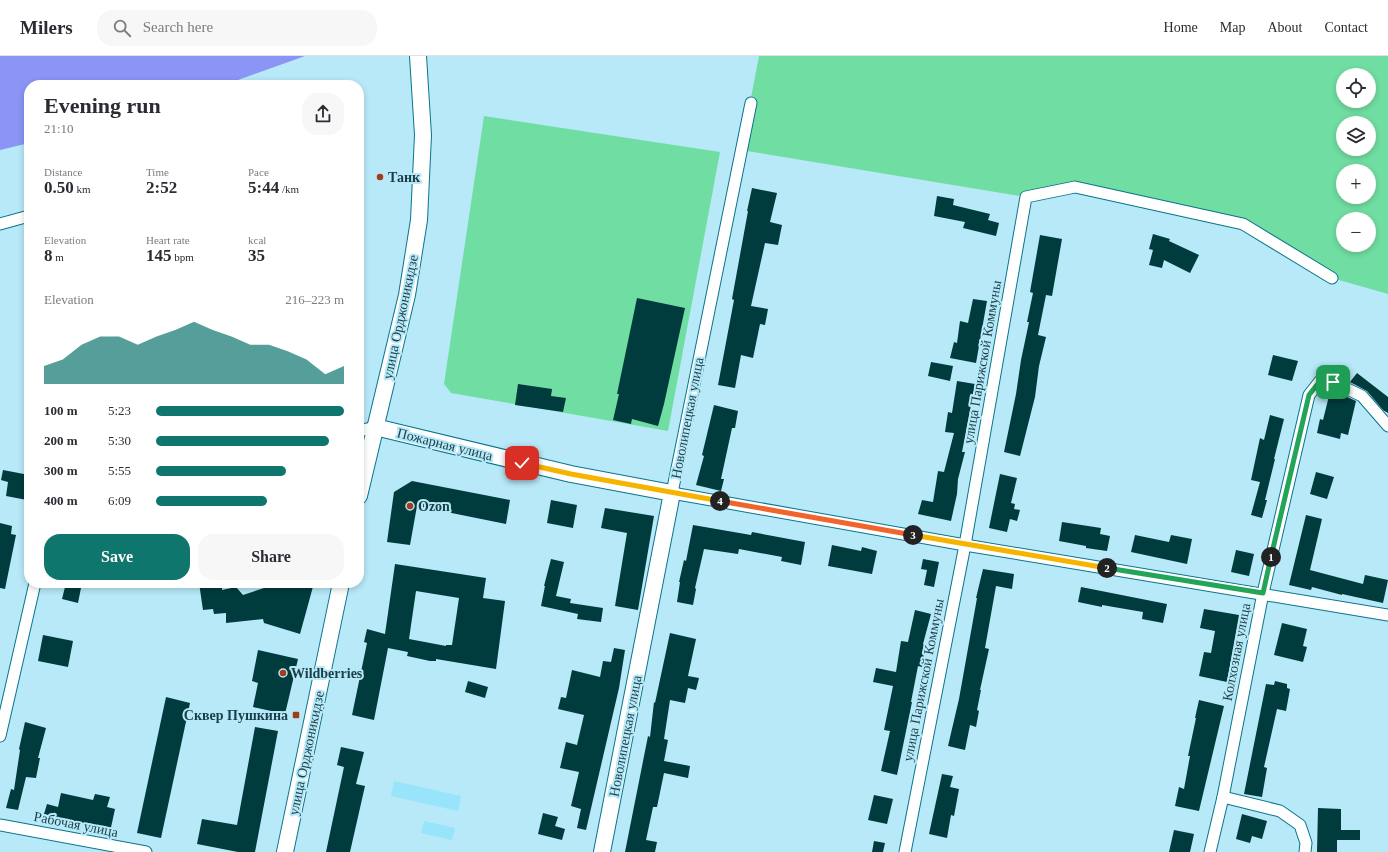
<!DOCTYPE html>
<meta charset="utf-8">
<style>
body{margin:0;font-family:Georgia,serif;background:#f7f7f7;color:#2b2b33;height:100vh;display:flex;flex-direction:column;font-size:15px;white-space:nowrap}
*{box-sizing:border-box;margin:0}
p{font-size:13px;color:#7c7c81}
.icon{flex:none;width:22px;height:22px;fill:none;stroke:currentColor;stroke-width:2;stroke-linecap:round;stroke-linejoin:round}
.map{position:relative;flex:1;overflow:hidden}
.panel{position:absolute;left:24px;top:24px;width:340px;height:508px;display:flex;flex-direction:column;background:#fff;border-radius:16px;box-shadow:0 2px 6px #0003}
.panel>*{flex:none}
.fabs{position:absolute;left:1336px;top:12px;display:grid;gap:8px}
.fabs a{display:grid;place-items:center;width:40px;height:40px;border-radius:50%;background:#fff;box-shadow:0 2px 6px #0003;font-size:20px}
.pin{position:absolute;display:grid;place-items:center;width:34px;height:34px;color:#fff;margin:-17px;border-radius:8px;box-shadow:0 2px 6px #0006}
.km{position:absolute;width:20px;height:20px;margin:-10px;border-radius:50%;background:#222;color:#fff;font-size:11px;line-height:20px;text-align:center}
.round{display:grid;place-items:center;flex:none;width:42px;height:42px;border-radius:16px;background:#f7f7f7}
.headline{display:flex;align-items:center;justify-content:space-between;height:68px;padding:0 20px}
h1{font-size:22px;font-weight:700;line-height:30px}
.figures{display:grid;grid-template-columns:repeat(3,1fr);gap:6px;height:68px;padding:4px 20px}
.figures div{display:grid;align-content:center}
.figures b{font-size:17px;font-weight:700}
.figures small{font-size:11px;font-weight:400}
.figures p{font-size:11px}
.chart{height:112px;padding:8px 20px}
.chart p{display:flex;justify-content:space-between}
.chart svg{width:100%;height:72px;margin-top:4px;fill:#0f766e;opacity:.7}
.button{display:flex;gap:8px;margin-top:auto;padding:8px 20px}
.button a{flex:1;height:46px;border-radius:16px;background:#0f766e;color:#fff;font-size:16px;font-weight:700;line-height:46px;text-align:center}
.button a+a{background:#f7f7f7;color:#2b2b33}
ul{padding:0 20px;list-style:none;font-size:13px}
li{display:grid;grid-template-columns:64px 48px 1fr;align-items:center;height:30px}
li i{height:10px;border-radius:5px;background:#0f766e}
header{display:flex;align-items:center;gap:24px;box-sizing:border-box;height:56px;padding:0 20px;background:#fff;border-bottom:1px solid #e1e1e2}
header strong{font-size:19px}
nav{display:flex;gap:22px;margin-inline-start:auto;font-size:14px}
.search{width:280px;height:36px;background:#f7f7f7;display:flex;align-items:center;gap:10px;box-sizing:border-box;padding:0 14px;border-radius:16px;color:#7c7c81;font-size:15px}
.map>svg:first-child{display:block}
.built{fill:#98e4fa}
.green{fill:#70dea2;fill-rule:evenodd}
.water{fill:#8b95f5}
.building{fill:#003b3d;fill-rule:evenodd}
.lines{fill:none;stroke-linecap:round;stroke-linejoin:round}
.street-casing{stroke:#09758b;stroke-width:13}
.secondary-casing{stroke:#09758b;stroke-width:18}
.street{stroke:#fff;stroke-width:11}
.secondary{stroke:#fff;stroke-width:16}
.split-1-casing{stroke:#fff;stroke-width:8}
.split-2-casing{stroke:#fff;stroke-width:8}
.split-3-casing{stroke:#fff;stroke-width:8}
.split-4-casing{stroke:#fff;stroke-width:8}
.split-5-casing{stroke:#fff;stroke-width:8}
.split-1{stroke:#22a559;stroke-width:5}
.split-2{stroke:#22a559;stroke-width:5}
.split-3{stroke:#f5b400;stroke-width:5}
.split-4{stroke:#f0652b;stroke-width:5}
.split-5{stroke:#f5b400;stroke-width:5}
.poi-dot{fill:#a33c1a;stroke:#b8e9f8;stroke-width:1.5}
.labels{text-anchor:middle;stroke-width:4;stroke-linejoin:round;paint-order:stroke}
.poi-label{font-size:14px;font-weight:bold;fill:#193e48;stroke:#b8e9f8;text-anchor:start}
.street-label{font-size:14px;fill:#193e48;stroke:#b8e9f8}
</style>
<header>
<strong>Milers</strong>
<div class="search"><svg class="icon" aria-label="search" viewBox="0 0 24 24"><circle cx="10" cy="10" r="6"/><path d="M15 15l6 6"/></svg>Search here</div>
<nav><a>Home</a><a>Map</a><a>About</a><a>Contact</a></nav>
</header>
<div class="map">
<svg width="1388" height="796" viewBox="0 0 1388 796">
<rect width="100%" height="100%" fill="#b8e9f8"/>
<g class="built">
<path d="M394 725 461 740 458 755 391 740Z"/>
<path d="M424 765 455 772 452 784 421 777Z"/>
</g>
<g class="green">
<path d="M759 0H1388V238L1332 222 1243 168 1075 131 1026 141 741 94ZM1343 19H1369V45H1343ZM1343 67H1369V93H1343ZM1343 115H1369V141H1343ZM1343 163H1369V189H1343Z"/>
<path d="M484 60 720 96 668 375 451 337 444 328Z"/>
</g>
<path class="water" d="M0 0H305L224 29H29V87L0 94Z"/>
<g class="building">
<path d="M752 132 777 137 770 166 782 169 778 189 765 187 751 250 768 253 765 269 760 268 753 302 741 299 735 332 718 329 734 244 732 243 748 155H747Z"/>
<path d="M937 140 954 143 953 149 990 158 988 164 999 167 996 180 963 172 965 166 934 160Z"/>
<path d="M1153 178 1170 183 1169 185 1199 199 1190 217 1164 204 1162 212 1149 209 1153 194 1149 193Z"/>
<path d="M1040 179 1062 183 1052 240 1046 239 1038 279 1046 281 1039 310 1035 341 1020 400 1004 396 1016 338 1021 304 1029 266H1027L1033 237 1030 236Z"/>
<path d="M637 242 685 252 664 348 658 370 632 363 631 368 613 364 619 338H617Z"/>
<path d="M973 243 987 245 976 307 950 302 954 286 957 287 960 265 968 267Z"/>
<path d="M1273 299 1298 305 1292 325 1268 319Z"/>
<path d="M931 306 953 310 950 325 928 320Z"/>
<path d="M1357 317 1388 341V357L1383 354 1367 335 1350 326Z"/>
<path d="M957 325 975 328 962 396H965L958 423 957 438 951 465 918 458 922 444 933 446 938 415 944 416 954 377 945 376 948 356 952 357Z"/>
<path d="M518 328 552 333 551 340 566 342 563 356 515 349Z"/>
<path d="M1330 336 1347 341 1356 345 1348 379 1341 377 1340 383 1317 377 1320 363 1323 364Z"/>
<path d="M714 349 738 355 735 372H732L721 423H724L721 435 696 429 704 400 702 399Z"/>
<path d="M1270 359 1284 363 1274 403H1275L1265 444H1267L1262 462 1251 459 1260 426 1251 424 1260 382 1264 384Z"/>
<path d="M3 414 29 419V431L27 444 6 440 8 426 1 424Z"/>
<path d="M1316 416 1334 421 1327 443 1310 438Z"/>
<path d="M1000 418 1017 422 1011 447 1015 448 1014 453 1020 454 1017 465 1010 463 1007 476 989 472Z"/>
<path d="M412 425 510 444 506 468 417 450 410 489 387 486 394 436Z"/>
<path d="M551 444 577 449 573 472 547 467Z"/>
<path d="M605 452 654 460 638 554 615 550 627 477 601 472Z"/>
<path d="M1306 459 1322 463 1310 514 1363 528 1365 519 1388 524 1383 547 1342 538V539L1312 531 1311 534 1289 529Z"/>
<path d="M1062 466 1101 472 1100 478 1110 480 1107 495 1086 492V490L1059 485Z"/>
<path d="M0 467 12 470 11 478 16 479 5 533 0 532Z"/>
<path d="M693 469 751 479 752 476 805 486 801 509 781 505 782 501 739 493 738 498 704 493 695 532 696 533 693 549 677 546 680 526H679L684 504 686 505Z"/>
<path d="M1135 479 1169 486 1171 479 1192 483 1187 508 1131 496Z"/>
<path d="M832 489 861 495 862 491 877 495 872 518 828 510Z"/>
<path d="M1236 494 1254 498 1249 520 1231 516Z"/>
<path d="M551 503 564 506 556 540 571 543 570 547 603 552 601 566 577 563 578 558 541 550 545 530H544Z"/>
<path d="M923 503 939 506 934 531 924 529 927 514 921 513Z"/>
<path d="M395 508 486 522 483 542 505 545 496 613 436 603V605H430L407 600 408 596 388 592 374 664 352 659 367 587 364 586 367 573 385 578ZM416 535 459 542 452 589H446V590L409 583Z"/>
<path d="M983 513 1014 518 1012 533 996 530 985 592 989 593 980 634H981L977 654 979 655 976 671 970 669 965 694 948 690 959 643 977 542H976Z"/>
<path d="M66 527H82L78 547 62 543Z"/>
<path d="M199 527H222V534L236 531 243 539 264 532 267 527H314L300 578 264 567 263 563 226 567V557L214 558 213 553 203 554Z"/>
<path d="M1081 531 1167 548 1163 567 1142 563 1143 556 1102 549V551L1078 546Z"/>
<path d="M1204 553 1239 559 1227 626 1199 620 1204 596 1211 597 1215 575 1200 572Z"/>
<path d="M915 554 931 558 923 588 925 589 922 611 918 610 911 646H912L897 719 881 715 890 675 884 674 893 630 873 626 876 612 896 616 901 585 908 586Z"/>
<path d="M1282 567 1307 573 1303 590 1307 591 1303 606 1274 599Z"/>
<path d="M670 577 696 583 688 620 699 622 696 634 688 632 685 647 670 644 664 683 668 684 664 705 690 710 688 722 664 717 657 751H653L646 784 657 786 655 796H625L648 680 650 681 654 646 655 647Z"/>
<path d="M43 579 73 585 68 611 38 605Z"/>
<path d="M614 592 625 594 619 632 586 774 577 772 581 753 571 750 579 716 560 712 566 686 577 689 584 659 558 653 561 641 566 642 572 614 600 621 603 605 611 606Z"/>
<path d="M258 594 298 603 285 658 253 651 258 627 252 625Z"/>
<path d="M468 625 488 631 485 642 465 636Z"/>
<path d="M1275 625 1287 628V632L1290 633 1286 655 1277 653 1264 711 1267 712 1262 741 1244 738 1266 628 1274 629Z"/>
<path d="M166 641 190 647 161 782 137 777Z"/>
<path d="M1199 644 1224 650 1199 755 1175 750 1179 731 1184 733 1190 700H1188L1196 662H1195Z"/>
<path d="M25 666 46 672 38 702H40L36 722 26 721 18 754 6 752 11 733 14 734 20 694 19 693Z"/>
<path d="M255 671 278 675 255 796H238L197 788 202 763 237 769Z"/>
<path d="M341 691 364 696 356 728 365 730 350 796H326L344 711 337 709Z"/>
<path d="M942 718 953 720 950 731 959 733 954 760 951 759 947 782 929 778Z"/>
<path d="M61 737 93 744 95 738 110 741 107 751 115 753 110 776 87 770V768L44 758 47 748 58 751Z"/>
<path d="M874 739 893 743 887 768 868 764Z"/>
<path d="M1318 752 1341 753V774H1360V784H1337V796H1317Z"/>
<path d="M543 757 558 761 555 770 565 773 562 784 538 778Z"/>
<path d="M1242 758 1267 765 1262 783 1252 780 1250 787 1236 783Z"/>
<path d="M1174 774 1194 778 1190 796H1169Z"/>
<path d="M874 785 885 787 883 796H872Z"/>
</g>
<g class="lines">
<g class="street-casing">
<g id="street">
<path d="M751 47 672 437 965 489 1388 559"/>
<path d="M0 168 29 160"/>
<path d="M359 375 375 371"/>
<path d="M0 680 35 527"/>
<path d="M1223 741 1280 755 1300 769 1306 787 1305 796"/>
<path d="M0 769 146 796"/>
<path d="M905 796 965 489 1026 141 1075 131 1243 168 1332 222"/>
<path d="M1210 796 1223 741 1263 537 1309 339 1320 325 1333 326 1362 340 1388 370"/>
</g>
</g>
<g class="secondary-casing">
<g id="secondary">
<path d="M375 371 571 418 672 437 602 796"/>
<path d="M359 440 407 239 419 164 423 79 418 0"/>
<path d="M285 796 341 527"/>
</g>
</g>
<use href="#street" class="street"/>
<use href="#secondary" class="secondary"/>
</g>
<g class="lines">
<g class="split-1-casing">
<path id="split-1" d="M1271 501 1309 339 1320 325 1333 326"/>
</g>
<g class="split-2-casing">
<path id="split-2" d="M1107 512 1263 537 1271 501"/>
</g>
<g class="split-3-casing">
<path id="split-3" d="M913 479 1107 512"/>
</g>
<g class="split-4-casing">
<path id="split-4" d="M720 445 913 479"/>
</g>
<g class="split-5-casing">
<path id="split-5" d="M522 407 571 418 720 445"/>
</g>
<use href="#split-1" class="split-1"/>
<use href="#split-2" class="split-2"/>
<use href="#split-3" class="split-3"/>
<use href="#split-4" class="split-4"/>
<use href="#split-5" class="split-5"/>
</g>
<g class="poi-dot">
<circle cx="380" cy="121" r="4"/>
<circle cx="410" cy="450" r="4"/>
<circle cx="283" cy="617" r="4"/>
<rect x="292" y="655" width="8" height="8" rx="2"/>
</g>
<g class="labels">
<g class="poi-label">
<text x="388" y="126">Танк</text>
<text x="418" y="455">Ozon</text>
<text x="291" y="622">Wildberries</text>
<text x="288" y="664" text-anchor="end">Сквер Пушкина</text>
</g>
<g class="street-label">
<text transform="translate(400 261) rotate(-78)" y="5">улица Орджоникидзе</text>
<text transform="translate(982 306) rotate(-80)" y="5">улица Парижской Коммуны</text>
<text transform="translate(687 362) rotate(-79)" y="5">Новолипецкая улица</text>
<text transform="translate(445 388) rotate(14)" y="5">Пожарная улица</text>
<text transform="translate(1236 596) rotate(-79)" y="5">Колхозная улица</text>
<text transform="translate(923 624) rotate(-79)" y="5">улица Парижской Коммуны</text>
<text transform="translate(625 680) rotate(-79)" y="5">Новолипецкая улица</text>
<text transform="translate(306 697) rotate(-78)" y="5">улица Орджоникидзе</text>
<text transform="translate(76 768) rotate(11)" y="5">Рабочая улица</text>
</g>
</g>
</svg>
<div class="fabs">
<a><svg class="icon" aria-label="locate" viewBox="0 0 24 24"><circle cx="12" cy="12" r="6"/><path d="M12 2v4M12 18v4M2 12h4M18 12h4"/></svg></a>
<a><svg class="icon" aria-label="layers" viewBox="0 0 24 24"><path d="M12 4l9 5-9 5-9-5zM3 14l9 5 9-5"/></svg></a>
<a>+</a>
<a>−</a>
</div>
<div class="pin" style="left:1333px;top:326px;background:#1e9e55"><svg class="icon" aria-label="arrive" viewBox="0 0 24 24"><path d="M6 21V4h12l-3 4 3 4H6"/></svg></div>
<div class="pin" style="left:522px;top:407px;background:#d93025"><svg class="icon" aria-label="check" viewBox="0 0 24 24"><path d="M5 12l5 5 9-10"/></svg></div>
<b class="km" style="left:1271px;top:501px">1</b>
<b class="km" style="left:1107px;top:512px">2</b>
<b class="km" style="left:913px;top:479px">3</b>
<b class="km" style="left:720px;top:445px">4</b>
<section class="panel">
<div class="headline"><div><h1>Evening run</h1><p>21:10</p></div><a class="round"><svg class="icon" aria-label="share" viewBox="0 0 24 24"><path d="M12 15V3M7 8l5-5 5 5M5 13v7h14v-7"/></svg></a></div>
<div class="figures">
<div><p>Distance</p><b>0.50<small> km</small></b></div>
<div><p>Time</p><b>2:52</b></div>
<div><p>Pace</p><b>5:44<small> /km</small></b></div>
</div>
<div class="figures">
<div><p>Elevation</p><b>8<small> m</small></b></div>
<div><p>Heart rate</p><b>145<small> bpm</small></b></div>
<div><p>kcal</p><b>35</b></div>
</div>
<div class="chart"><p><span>Elevation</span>216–223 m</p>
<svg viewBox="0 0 160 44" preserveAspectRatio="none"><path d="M0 44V33L10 29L20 20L30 15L40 15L50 20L60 15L70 11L80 6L90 11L100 15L110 20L120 20L130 24L140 29L150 38L160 33V44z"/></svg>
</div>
<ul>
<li><b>100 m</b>5:23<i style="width:100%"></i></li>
<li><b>200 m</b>5:30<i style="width:92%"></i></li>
<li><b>300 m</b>5:55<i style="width:69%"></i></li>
<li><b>400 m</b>6:09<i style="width:59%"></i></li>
</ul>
<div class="button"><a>Save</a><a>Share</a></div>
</section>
</div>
